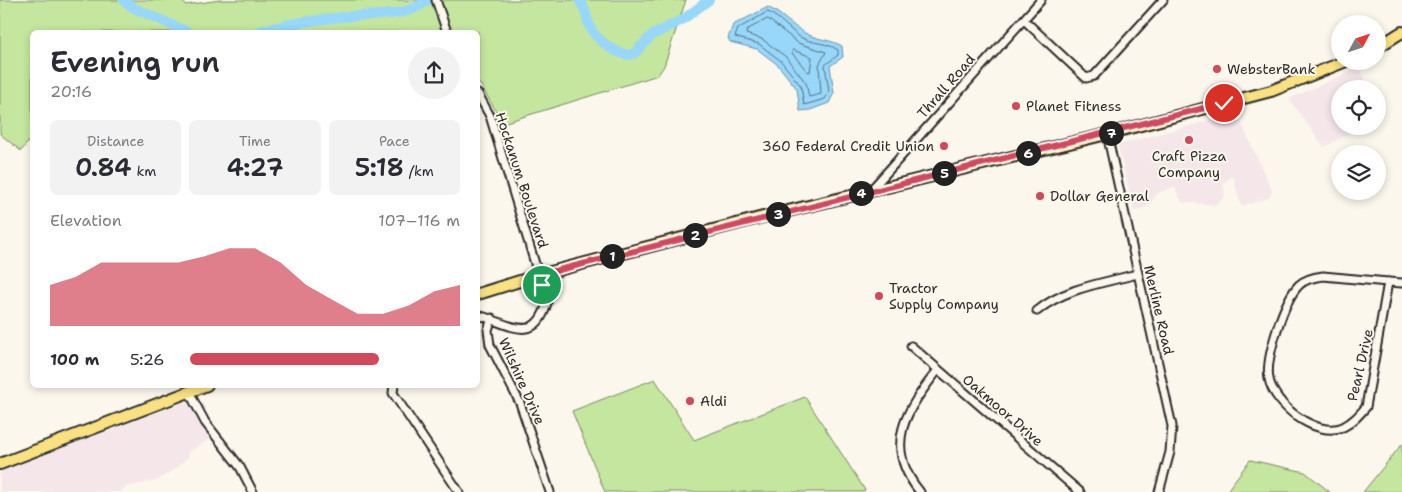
<!DOCTYPE html>
<meta charset="utf-8">
<style>
body{margin:0;font-family:"Shantell Sans",sans-serif;background:#f2f2f3;color:#2b2b33;height:100vh;display:flex;flex-direction:column;font-size:19px;white-space:nowrap}
*{box-sizing:border-box;margin:0}
p{font-size:16px;color:#7c7c81}
.icon{flex:none;width:28px;height:28px;fill:none;stroke:currentColor;stroke-width:2;stroke-linecap:round;stroke-linejoin:round}
.map{position:relative;flex:1;overflow:hidden}
.drawer{position:absolute;left:30px;top:30px;width:450px;height:358px;display:flex;flex-direction:column;background:#fff;border-radius:8px;box-shadow:0 2px 8px #0003}
.drawer>*{flex:none}
.needle{width:32px;rotate:50deg}
.fabs{position:absolute;left:1331px;top:15px;display:grid;gap:10px}
.fabs a{display:grid;place-items:center;width:55px;height:55px;border-radius:50%;background:#fff;box-shadow:0 2px 8px #0003;font-size:25px}
.pin{position:absolute;display:grid;place-items:center;width:42px;height:42px;color:#fff;margin:-21px;border:2px solid #fff;border-radius:50%;box-shadow:0 1px 5px #0007}
.km{position:absolute;width:25px;height:25px;margin:-12px;border-radius:50%;background:#222;color:#fff;font-size:14px;line-height:25px;text-align:center}
.round{display:grid;place-items:center;flex:none;width:52px;height:52px;border-radius:26px;background:#f2f2f3}
.overview{display:flex;align-items:center;justify-content:space-between;height:85px;padding:0 20px}
h1{font-size:28px;font-weight:600;line-height:38px}
.figures{display:grid;grid-template-columns:repeat(3,1fr);gap:8px;height:85px;padding:5px 20px}
.figures div{display:grid;align-content:center;border-radius:8px;background:#f2f2f3;text-align:center}
.figures b{font-size:25px;font-weight:600}
.figures small{font-size:14px;font-weight:400}
.figures p{font-size:14px}
.chart{height:140px;padding:10px 20px}
.chart p{display:flex;justify-content:space-between}
.chart svg{width:100%;height:90px;margin-top:5px;fill:#d1495b;opacity:.7}
ul{padding:0 20px;list-style:none;font-size:16px}
li{display:grid;grid-template-columns:80px 60px 1fr;align-items:center;height:38px}
li i{height:12px;border-radius:6px;background:#d1495b}
.map>svg:first-child{display:block}
.built{fill:#f5e6ea}
.green{fill:#c4e69e;stroke:#788864}
.water{fill:#98d7fa;stroke:#6c92a7}
.lines{fill:none;stroke-linecap:round;stroke-linejoin:round}
.shore{stroke:#57707e;stroke-width:1}
.river{stroke:#98d7fa;stroke-width:10}
.minor-casing{stroke:#2b2b2b;stroke-width:11}
.primary-casing{stroke:#2b2b2b;stroke-width:14}
.minor{stroke:#fbf7ec;stroke-width:7}
.primary{stroke:#f9e181;stroke-width:10}
.route-casing{stroke:#fff;stroke-width:10}
.route{stroke:#d1495b;stroke-width:6}
.poi-dot{fill:#d1495b;stroke:#fbf7ec;stroke-width:2}
.labels{text-anchor:middle;stroke-width:4;stroke-linejoin:round;paint-order:stroke}
.poi-label{font-size:14px;fill:#2b2b2b;stroke:#fbf7ec;text-anchor:start}
.street-label{font-size:14px;fill:#2b2b2b;stroke:#fbf7ec}
</style>
<div class="map">
<svg width="1402" height="492" viewBox="0 0 1402 492">
<rect width="100%" height="100%" fill="#fbf7ec"/>
<filter id="ink" filterUnits="userSpaceOnUse"><feTurbulence type="fractalNoise" baseFrequency=".02" numOctaves="2"/><feDisplacementMap in="SourceGraphic" scale="10" xChannelSelector="R" yChannelSelector="G"/><feConvolveMatrix kernelMatrix="1 2 1 2 8 2 1 2 1" color-interpolation-filters="sRGB"/></filter>
<g filter="url(#ink)">
<g class="built">
<path d="M1360 67 1368 89H1340V126H1363L1324 147 1289 99Z"/>
<path d="M1237 113 1272 191 1269 198 1241 206 1233 176 1223 183 1225 196 1217 205 1182 202 1174 187 1158 193 1147 207 1134 211 1118 145Z"/>
<path d="M190 400 210 439 188 452 189 456 179 466 158 480 126 487 119 492H0V471Z"/>
</g>
<g class="green">
<path d="M0 0H180L186 5 220 0H686L664 66 658 75 503 123 480 84H478V32H32V137L21 151 0 134Z"/>
<path d="M655 379 694 440 805 397 865 490 862 492H605L572 411Z"/>
<path d="M1402 444V492H1363Z"/>
<path d="M1250 460 1305 472 1330 492H1226Z"/>
</g>
<path class="water" d="M768 7C782 14 792 26 805 33 817 40 830 39 842 46L843 57 830 66 834 93 829 103 810 110 800 111 797 89 778 65 757 49 730 42 728 38 733 25Z"/>
<g class="lines">
<g class="shore">
<path d="M768 12C780 18 789 29 800 37 812 44 827 42 838 50V55L825 65 829 92 825 99 804 105 801 86 781 61 759 44 735 37 738 29Z"/>
<path d="M768 19 798 43 826 52 819 65 821 94 809 97 806 83 786 57 762 39 746 34 747 30Z"/>
<path d="M793 50 812 57 810 72 807 71 792 53Z"/>
</g>
<g class="river">
<path d="M124 0 134 8 188 32"/>
<path d="M579 0C586 8 586 16 589 25 595 39 615 54 630 55L635 53 652 35 682 20 709 0"/>
<path d="M257 32C284 24 314 20 342 17 371 14 404 19 428 0"/>
</g>
<g class="minor-casing">
<g id="minor">
<path d="M436 0 447 32"/>
<path d="M1024 20 1086 78 1094 76 1163 0"/>
<path d="M478 94 490 116 547 303C535 347 506 322 478 315"/>
<path d="M1107 134 1172 426 1170 452 1159 492"/>
<path d="M871 190 1041 0"/>
<path d="M1323 276 1388 282 1366 407C1359 415 1353 422 1343 427 1316 438 1274 405 1269 379 1265 359 1284 300 1299 285 1305 279 1315 277 1323 276Z"/>
<path d="M1388 282 1402 283"/>
<path d="M1037 311C1065 288 1103 283 1137 274"/>
<path d="M492 318 488 330 490 345 520 403 550 492"/>
<path d="M911 346 1080 492"/>
<path d="M394 385 393 393 459 492"/>
<path d="M189 392 205 422 240 467 253 492"/>
<path d="M920 492C882 446 906 410 938 370"/>
</g>
</g>
<g class="primary-casing">
<g id="primary">
<path d="M1378 47 1402 32"/>
<path d="M478 294 539 275 763 217 1107 134 1271 91 1346 61"/>
<path d="M0 464 207 385"/>
</g>
</g>
<use href="#minor" class="minor"/>
<use href="#primary" class="primary"/>
</g>
</g>
<g class="lines" filter="url(#ink)">
<g class="route-casing">
<path id="route" d="M542 285 539 275 1224 103"/>
</g>
<use href="#route" class="route"/>
</g>
<g class="poi-dot">
<circle cx="1217" cy="69" r="5"/>
<circle cx="1016" cy="106" r="5"/>
<circle cx="1189" cy="140" r="5"/>
<circle cx="944" cy="146" r="5"/>
<circle cx="1040" cy="196" r="5"/>
<circle cx="879" cy="296" r="5"/>
<circle cx="690" cy="401" r="5"/>
</g>
<g class="labels">
<g class="poi-label">
<text x="1227" y="74">WebsterBank</text>
<text x="1026" y="111">Planet Fitness</text>
<text x="934" y="151" text-anchor="end">360 Federal Credit Union</text>
<text x="1189" y="161" text-anchor="middle">Craft Pizza<tspan x="1189" dy="16">Company</tspan></text>
<text x="1050" y="201">Dollar General</text>
<text x="889" y="293">Tractor<tspan x="889" dy="16">Supply Company</tspan></text>
<text x="700" y="406">Aldi</text>
</g>
<g class="street-label">
<text transform="translate(946 86) rotate(-49)" y="5">Thrall Road</text>
<text transform="translate(522 180) rotate(72)" y="5">Hockanum Boulevard</text>
<text transform="translate(1159 310) rotate(77)" y="5">Merline Road</text>
<text transform="translate(1360 365) rotate(-77)" y="5">Pearl Drive</text>
<text transform="translate(522 381) rotate(66)" y="5">Wilshire Drive</text>
<text transform="translate(1003 410) rotate(41)" y="5">Oakmoor Drive</text>
</g>
</g>
</svg>
<div class="fabs">
<a><svg class="needle" viewBox="-14 -14 28 28"><path d="M0-13l5 13h-10z" fill="#e53935"/><path d="M0 13l5-13h-10z" fill="#7c7c81"/></svg></a>
<a><svg class="icon" aria-label="locate" viewBox="0 0 24 24"><circle cx="12" cy="12" r="6"/><path d="M12 2v4M12 18v4M2 12h4M18 12h4"/></svg></a>
<a><svg class="icon" aria-label="layers" viewBox="0 0 24 24"><path d="M12 4l9 5-9 5-9-5zM3 14l9 5 9-5"/></svg></a>
</div>
<div class="pin" style="left:542px;top:285px;background:#1e9e55"><svg class="icon" aria-label="arrive" viewBox="0 0 24 24"><path d="M6 21V4h12l-3 4 3 4H6"/></svg></div>
<div class="pin" style="left:1224px;top:103px;background:#d93025"><svg class="icon" aria-label="check" viewBox="0 0 24 24"><path d="M5 12l5 5 9-10"/></svg></div>
<b class="km" style="left:612px;top:256px">1</b>
<b class="km" style="left:695px;top:235px">2</b>
<b class="km" style="left:778px;top:214px">3</b>
<b class="km" style="left:861px;top:193px">4</b>
<b class="km" style="left:944px;top:173px">5</b>
<b class="km" style="left:1028px;top:153px">6</b>
<b class="km" style="left:1111px;top:133px">7</b>
<section class="drawer">
<div class="overview"><div><h1>Evening run</h1><p>20:16</p></div><a class="round"><svg class="icon" aria-label="share" viewBox="0 0 24 24"><path d="M12 15V3M7 8l5-5 5 5M5 13v7h14v-7"/></svg></a></div>
<div class="figures">
<div><p>Distance</p><b>0.84<small> km</small></b></div>
<div><p>Time</p><b>4:27</b></div>
<div><p>Pace</p><b>5:18<small> /km</small></b></div>
</div>
<div class="chart"><p><span>Elevation</span>107–116 m</p>
<svg viewBox="0 0 160 44" preserveAspectRatio="none"><path d="M0 44V24L10 20L20 13L30 13L40 13L50 13L60 10L70 6L80 6L90 13L100 24L110 31L120 38L130 38L140 34L150 27L160 24V44z"/></svg>
</div>
<ul>
<li><b>100 m</b>5:26<i style="width:70%"></i></li>
</ul>
</section>
</div>
